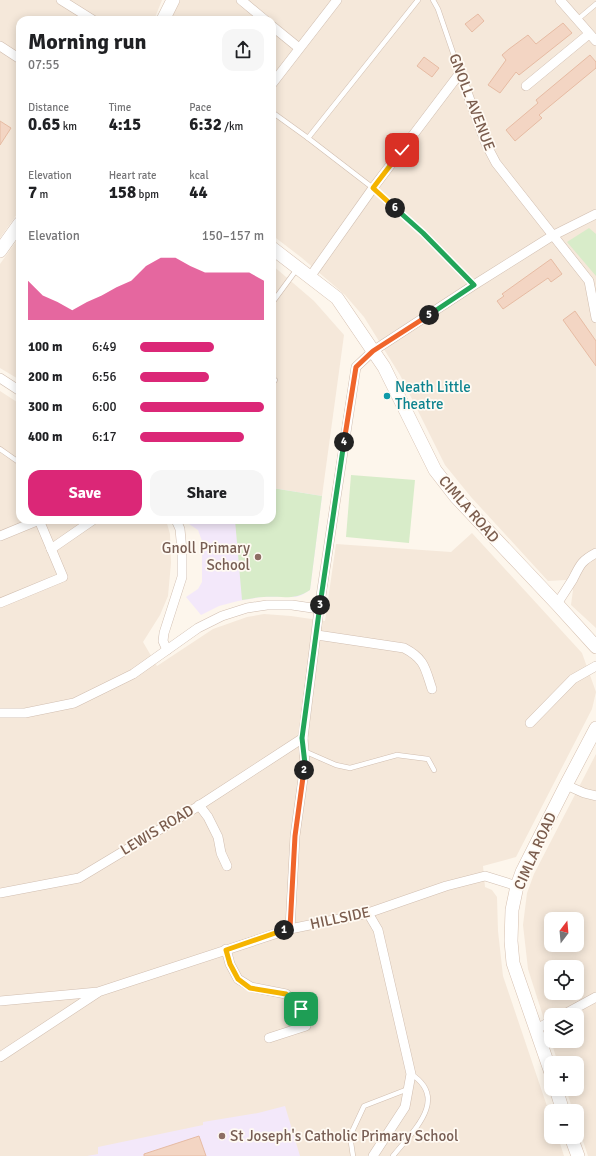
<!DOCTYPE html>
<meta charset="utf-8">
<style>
body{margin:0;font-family:Signika,sans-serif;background:#f6f6f6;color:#202124;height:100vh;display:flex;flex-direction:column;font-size:15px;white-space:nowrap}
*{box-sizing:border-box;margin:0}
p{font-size:13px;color:#757577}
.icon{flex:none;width:22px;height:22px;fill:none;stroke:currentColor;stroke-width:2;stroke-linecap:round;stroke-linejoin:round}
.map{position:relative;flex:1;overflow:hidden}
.side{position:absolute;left:16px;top:16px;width:260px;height:508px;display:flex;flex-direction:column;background:#fff;border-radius:12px;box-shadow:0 2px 10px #0003}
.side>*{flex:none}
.needle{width:26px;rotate:16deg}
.fabs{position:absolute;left:544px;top:912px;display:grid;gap:8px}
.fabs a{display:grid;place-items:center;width:40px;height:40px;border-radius:8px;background:#fff;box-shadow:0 2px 10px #0003;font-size:20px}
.pin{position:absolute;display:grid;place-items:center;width:34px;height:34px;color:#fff;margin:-17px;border-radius:8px;box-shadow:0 2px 6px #0006}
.km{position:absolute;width:20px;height:20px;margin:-10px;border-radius:50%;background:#222;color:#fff;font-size:11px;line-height:20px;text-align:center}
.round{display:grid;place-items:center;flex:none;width:42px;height:42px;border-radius:12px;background:#f6f6f6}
.summary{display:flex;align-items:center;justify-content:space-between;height:68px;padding:0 12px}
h1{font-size:22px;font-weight:700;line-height:30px}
.metrics{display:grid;grid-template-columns:repeat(3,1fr);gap:6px;height:68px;padding:4px 12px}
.metrics div{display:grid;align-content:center}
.metrics b{font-size:17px;font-weight:700}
.metrics small{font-size:11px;font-weight:400}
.metrics p{font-size:11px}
.chart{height:112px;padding:8px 12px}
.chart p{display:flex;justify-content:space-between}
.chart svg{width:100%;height:72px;margin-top:4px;fill:#db2777;opacity:.7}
.button{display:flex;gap:8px;margin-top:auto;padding:8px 12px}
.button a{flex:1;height:46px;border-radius:12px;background:#db2777;color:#fff;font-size:16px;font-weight:700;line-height:46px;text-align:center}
.button a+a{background:#f6f6f6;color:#202124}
ul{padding:0 12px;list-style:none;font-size:13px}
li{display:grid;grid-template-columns:64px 48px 1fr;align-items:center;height:30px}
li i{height:10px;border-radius:5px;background:#db2777}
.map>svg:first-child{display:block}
.residential{fill:#f5e8da;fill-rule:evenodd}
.education{fill:#f3e8fa}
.green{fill:#d8ecc9}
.building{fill:#f3d5c3;stroke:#e6bba3}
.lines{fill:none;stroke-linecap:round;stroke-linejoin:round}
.lane-casing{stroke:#d1beb0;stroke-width:5.5}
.street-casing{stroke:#d1beb0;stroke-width:10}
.secondary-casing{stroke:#d6c0b0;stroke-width:14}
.lane{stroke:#fff;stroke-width:4.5}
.street{stroke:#fff;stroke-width:9}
.secondary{stroke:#fff;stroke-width:13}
.split-1-casing{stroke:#fff;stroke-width:8}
.split-2-casing{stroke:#fff;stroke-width:8}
.split-3-casing{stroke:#fff;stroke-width:8}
.split-4-casing{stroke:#fff;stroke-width:8}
.split-5-casing{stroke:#fff;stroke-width:8}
.split-6-casing{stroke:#fff;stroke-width:8}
.split-7-casing{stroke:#fff;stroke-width:8}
.split-1{stroke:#f5b400;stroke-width:5}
.split-2{stroke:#f0652b;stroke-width:5}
.split-3{stroke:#22a559;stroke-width:5}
.split-4{stroke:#22a559;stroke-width:5}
.split-5{stroke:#f0652b;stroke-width:5}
.split-6{stroke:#22a559;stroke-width:5}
.split-7{stroke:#f5b400;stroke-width:5}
.culture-dot{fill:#0f9aa8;stroke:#fffaf3;stroke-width:1.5}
.education-dot{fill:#8d6e63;stroke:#fffaf3;stroke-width:1.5}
.labels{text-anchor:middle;stroke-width:3.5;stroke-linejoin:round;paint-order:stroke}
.street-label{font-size:15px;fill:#7a5c4d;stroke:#fffaf3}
.culture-label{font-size:15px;fill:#0d838f;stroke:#fffaf3;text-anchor:start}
.education-label{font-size:15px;fill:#785e54;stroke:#fffaf3;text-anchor:end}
</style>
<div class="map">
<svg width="596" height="1156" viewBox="0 0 596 1156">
<rect width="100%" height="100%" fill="#fdf6ec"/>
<g class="residential">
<path d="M0 0H162L154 20H20V210L0 238Z"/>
<path d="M180 0H596V628L571 605 573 590 566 580 548 581 471 497 445 465 400 375 364 317 345 295 302 258 272 235V20H170Z"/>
<path d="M20 236V380L0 368V264Z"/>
<path d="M272 265 314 301 344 335 322 496 272 488Z"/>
<path d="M0 391 20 404V520H166L170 534 171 563 168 596 160 615 143 642 157 666 213 629 247 617 264 614 291 616 325 621 336 544 451 552 472 533 582 653 596 692 592 709 516 857 483 866 485 887 492 890 497 897 498 931 503 976 551 1118V1137H558L564 1156H0Z"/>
<path d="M596 754V1156H588L577 1123V1111H573L566 1089H577V1063H558L528 969 523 925 527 893 534 874ZM551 919H577V945H551ZM551 967H577V993H551ZM551 1015H577V1041H551Z"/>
</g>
<g class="education">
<path d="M272 488 322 496 310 590 302 595 296 597H262L238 601 219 606 201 615 186 597 198 589 202 582V541L198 530 186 522V520H272Z"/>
<path d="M285 1106 300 1156H87L98 1154V1147L203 1125V1122L258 1113Z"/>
</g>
<g class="green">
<path d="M589 228 596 234V276L567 242Z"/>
<path d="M351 475 415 480 409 543 346 537Z"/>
<path d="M272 488 322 496 310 590C294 601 282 596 264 597 257 597 249 599 242 600L235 520H272Z"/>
</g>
<g class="building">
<path d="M478 14 484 21 472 32 465 24Z"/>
<path d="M563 23 572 33 519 75 516 72 500 93 488 85 506 60 502 55 509 49 528 35 536 44Z"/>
<path d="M590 55 596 62V68L539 115 542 118 515 141 506 130 538 103 536 100Z"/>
<path d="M424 57 439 68 432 77 417 66Z"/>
<path d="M0 121 11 128 0 145Z"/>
<path d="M551 259 562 274 551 282 548 278 503 309 497 301 504 296 502 294Z"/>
<path d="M575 311 596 341V366L563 320Z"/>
<path d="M199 1136 206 1156H144V1154Z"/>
</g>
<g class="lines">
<g class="lane-casing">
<g id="lane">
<path d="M433 0 438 9 460 73"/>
<path d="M577 20 596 4"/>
<path d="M272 112 308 138 418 0"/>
<path d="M308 138 373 188 423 233 474 285"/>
<path d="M272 303 297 269"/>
<path d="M272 378 275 380 272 384"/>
<path d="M0 449 20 463"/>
<path d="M304 751 336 765 350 768 397 755 428 759 434 770"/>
<path d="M353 1156 350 1136 364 1106 408 1089"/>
<path d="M393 1156C412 1132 450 1099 411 1074"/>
</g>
</g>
<g class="street-casing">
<g id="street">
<path d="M61 0 93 20"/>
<path d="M241 0 265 20"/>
<path d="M560 0 596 41"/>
<path d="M272 26 299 48"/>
<path d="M0 46 20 59"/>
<path d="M460 73 486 144 496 163 589 281 596 318"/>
<path d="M272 84 337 0"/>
<path d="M526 86 589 34"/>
<path d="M310 277 373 188 460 73"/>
<path d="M0 378 20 391"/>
<path d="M0 536 39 520"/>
<path d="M51 549 93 520"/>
<path d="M0 603 63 577 39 520"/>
<path d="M557 604C562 596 568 587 573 579 580 565 581 561 596 553"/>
<path d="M317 635 404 648C425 659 425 668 432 689"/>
<path d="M167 650 163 641 164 633 182 577V551L180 529 176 520"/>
<path d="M0 713H25L74 703 133 674 198 628 222 616 247 608 267 605H292L319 609"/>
<path d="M530 723 573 679 596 666"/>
<path d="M566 785 584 793 596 796"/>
<path d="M199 805 208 817 218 837 221 853 227 866"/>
<path d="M0 893 79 878 197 807 303 738"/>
<path d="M368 913 378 930 411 1074 405 1107 373 1156"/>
<path d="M290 929 295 836 305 764 303 738 319 609 356 367 373 351 474 285 552 236 596 214"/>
<path d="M226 949 230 964 238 979 251 987 286 994 301 1009 306 1026 269 1038"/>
<path d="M0 1001 98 992 290 929 368 913 446 886 485 876 517 886"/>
<path d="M563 1015 596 997"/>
<path d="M535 1030 551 1021"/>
<path d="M0 1057 97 993"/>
</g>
</g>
<g class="secondary-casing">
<g id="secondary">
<path d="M163 20 173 0"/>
<path d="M272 248 337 298 384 367 435 470 456 497 557 604 596 647"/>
<path d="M0 251 20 223"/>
<path d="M551 1073 513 963 511 941 512 910 517 886 522 872 566 785 596 728"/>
<path d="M556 1089 563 1111"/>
<path d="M571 1137 578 1156"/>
</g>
</g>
<use href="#lane" class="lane"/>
<use href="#street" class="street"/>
<use href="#secondary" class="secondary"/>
</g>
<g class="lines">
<g class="split-1-casing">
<path id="split-1" d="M284 930 226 950 230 964 238 979 250 988 286 994 301 1009"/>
</g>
<g class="split-2-casing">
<path id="split-2" d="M284 930 290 928 295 836 304 770"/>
</g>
<g class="split-3-casing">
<path id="split-3" d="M304 770 305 764 302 738 320 605"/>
</g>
<g class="split-4-casing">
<path id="split-4" d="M320 605 344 442"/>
</g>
<g class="split-5-casing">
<path id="split-5" d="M344 442 356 367 373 351 429 315"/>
</g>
<g class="split-6-casing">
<path id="split-6" d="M395 208 423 233 474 285 429 315"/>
</g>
<g class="split-7-casing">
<path id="split-7" d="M395 208 373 188 402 150"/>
</g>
<use href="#split-1" class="split-1"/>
<use href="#split-2" class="split-2"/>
<use href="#split-3" class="split-3"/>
<use href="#split-4" class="split-4"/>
<use href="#split-5" class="split-5"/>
<use href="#split-6" class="split-6"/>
<use href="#split-7" class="split-7"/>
</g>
<circle class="culture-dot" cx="387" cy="396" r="4"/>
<g class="education-dot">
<circle cx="258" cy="557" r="4"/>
<circle cx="222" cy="1136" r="4"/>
</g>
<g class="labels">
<g class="street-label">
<text transform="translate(472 102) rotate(69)" y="5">GNOLL AVENUE</text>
<text transform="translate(469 509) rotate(49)" y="5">CIMLA ROAD</text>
<text transform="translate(157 830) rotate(-31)" y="5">LEWIS ROAD</text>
<text transform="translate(535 851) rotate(-66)" y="5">CIMLA ROAD</text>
<text transform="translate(340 918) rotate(-12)" y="5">HILLSIDE</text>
</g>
<g class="culture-label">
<text x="395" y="392">Neath Little<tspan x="395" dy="17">Theatre</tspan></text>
</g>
<g class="education-label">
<text x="250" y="553">Gnoll Primary<tspan x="250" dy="17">School</tspan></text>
<text x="230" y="1141" text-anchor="start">St Joseph's Catholic Primary School</text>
</g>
</g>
</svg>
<div class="fabs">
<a><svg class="needle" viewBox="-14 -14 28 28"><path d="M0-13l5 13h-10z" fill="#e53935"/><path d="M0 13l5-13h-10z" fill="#757577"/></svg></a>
<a><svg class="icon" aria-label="locate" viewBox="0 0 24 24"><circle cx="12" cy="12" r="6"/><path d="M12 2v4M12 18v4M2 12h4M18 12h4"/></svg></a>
<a><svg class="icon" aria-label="layers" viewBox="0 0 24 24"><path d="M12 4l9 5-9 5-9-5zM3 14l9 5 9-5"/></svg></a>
<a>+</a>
<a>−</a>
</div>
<div class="pin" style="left:301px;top:1009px;background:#1e9e55"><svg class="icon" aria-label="arrive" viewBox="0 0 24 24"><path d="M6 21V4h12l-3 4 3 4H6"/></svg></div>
<div class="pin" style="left:402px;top:150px;background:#d93025"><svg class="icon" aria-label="check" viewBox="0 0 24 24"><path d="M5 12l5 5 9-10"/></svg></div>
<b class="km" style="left:284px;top:930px">1</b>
<b class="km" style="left:304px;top:770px">2</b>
<b class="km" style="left:320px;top:605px">3</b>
<b class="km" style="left:344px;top:442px">4</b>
<b class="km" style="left:429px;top:315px">5</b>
<b class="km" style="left:395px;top:208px">6</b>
<section class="side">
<div class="summary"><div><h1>Morning run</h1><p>07:55</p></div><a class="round"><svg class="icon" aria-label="share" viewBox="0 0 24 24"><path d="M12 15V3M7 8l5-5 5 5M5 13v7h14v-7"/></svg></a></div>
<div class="metrics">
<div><p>Distance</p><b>0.65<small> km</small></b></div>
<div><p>Time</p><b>4:15</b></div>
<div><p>Pace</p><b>6:32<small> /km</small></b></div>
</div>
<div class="metrics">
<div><p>Elevation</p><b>7<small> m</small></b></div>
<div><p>Heart rate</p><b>158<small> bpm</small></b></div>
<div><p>kcal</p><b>44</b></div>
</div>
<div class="chart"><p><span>Elevation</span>150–157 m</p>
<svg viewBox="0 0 160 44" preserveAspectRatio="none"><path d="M0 44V20L10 29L20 33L30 38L40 33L50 29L60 24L70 20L80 11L90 6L100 6L110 11L120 15L130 15L140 15L150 15L160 20V44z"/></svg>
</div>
<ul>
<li><b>100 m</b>6:49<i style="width:60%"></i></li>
<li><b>200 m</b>6:56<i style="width:56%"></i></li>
<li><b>300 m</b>6:00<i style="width:100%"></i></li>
<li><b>400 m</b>6:17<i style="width:84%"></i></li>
</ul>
<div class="button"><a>Save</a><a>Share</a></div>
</section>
</div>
